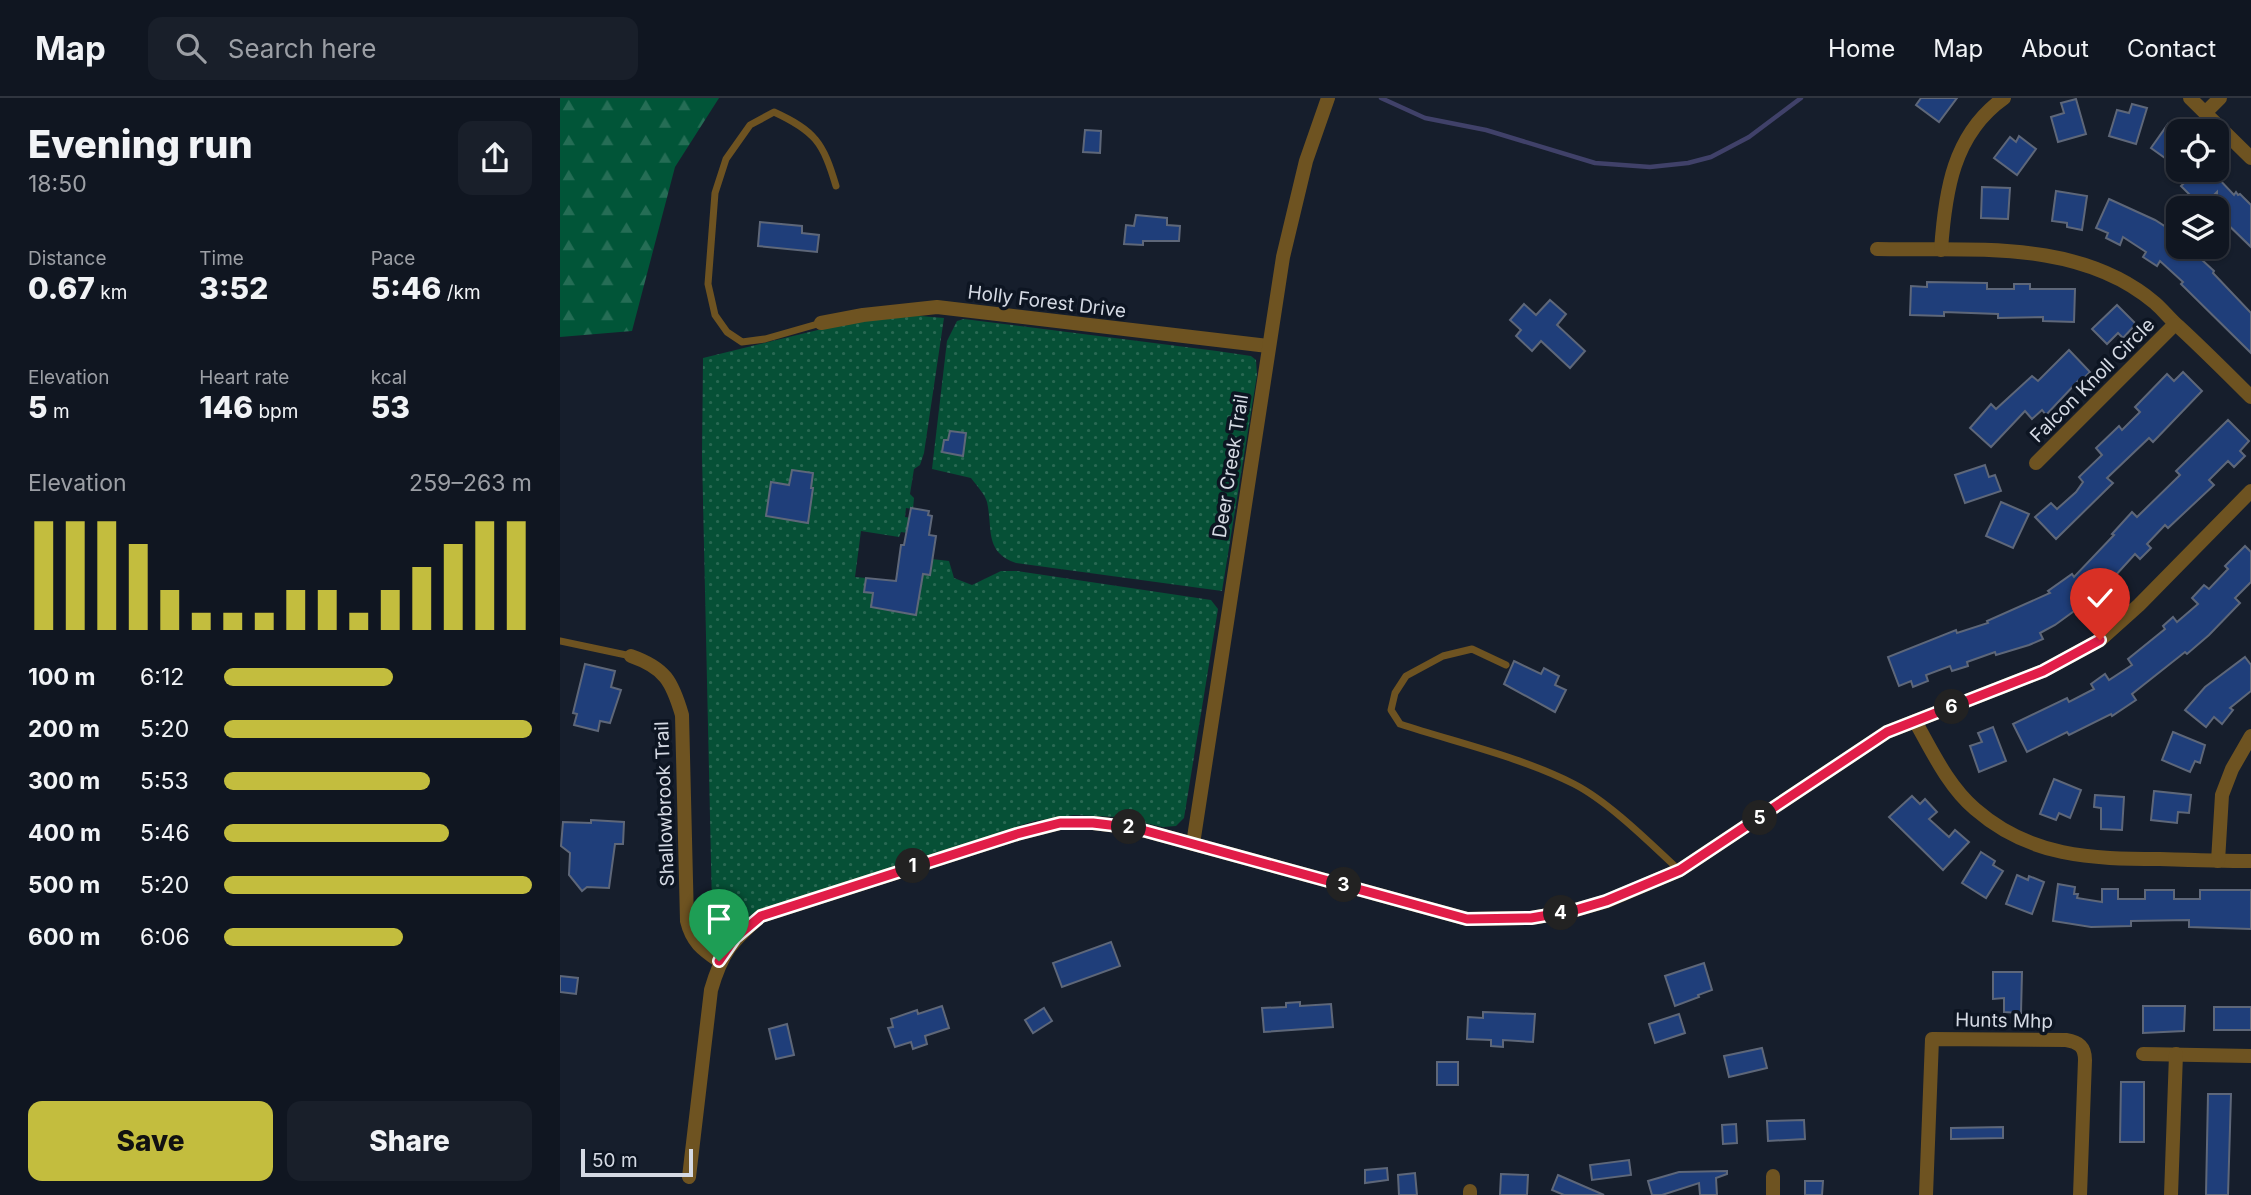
<!DOCTYPE html>
<meta charset="utf-8">
<style>
body{margin:0;font-family:Inter,sans-serif;background:#191f2a;color:#f1f3f6;height:100vh;display:flex;flex-direction:column;font-size:26px;white-space:nowrap}
*{box-sizing:border-box;margin:0}
p{font-size:23px;color:#9c9fa5}
.icon{flex:none;width:38px;height:38px;fill:none;stroke:currentColor;stroke-width:2;stroke-linecap:round;stroke-linejoin:round}
.map{position:relative;flex:1;overflow:hidden}
.sheet{display:flex;flex-direction:column;background:#101621;width:560px}
.sheet>*{flex:none}
.tools{position:absolute;left:1606px;top:21px;display:grid;gap:14px}
.tools a{display:grid;place-items:center;width:63px;height:63px;border-radius:14px;background:#101621;box-shadow:0 2px 5px #0004,0 0 0 2px #30353f;font-size:35px}
.scale{position:absolute;left:21px;bottom:18px;width:112px;box-sizing:border-box;padding-left:7px;border:4px solid #d5dae4;border-top:0;font-size:19px;line-height:24px;white-space:nowrap;color:#d5dae4;-webkit-text-stroke:5px #0d1522;paint-order:stroke}
.pin{position:absolute;display:grid;place-items:center;width:60px;height:60px;color:#fff;margin:-72px -30px;border-radius:50% 50% 50% 0;rotate:-45deg;box-shadow:0 0 7px #0007}
.pin .icon{rotate:45deg}
.km{position:absolute;width:35px;height:35px;margin:-18px;border-radius:50%;background:#222;color:#fff;font-size:19px;line-height:35px;text-align:center}
.round{display:grid;place-items:center;flex:none;width:74px;height:74px;border-radius:14px;background:#191f2a}
.headline{display:flex;align-items:center;justify-content:space-between;height:119px;padding:0 28px}
h1{font-size:38px;font-weight:800;line-height:52px}
.metrics{display:grid;grid-template-columns:repeat(3,1fr);gap:10px;height:119px;padding:7px 28px}
.metrics div{display:grid;align-content:center}
.metrics b{font-size:30px;font-weight:800}
.metrics small{font-size:19px;font-weight:400}
.metrics p{font-size:19px}
.chart{height:196px;padding:14px 28px}
.chart p{display:flex;justify-content:space-between}
.chart svg{width:100%;height:126px;margin-top:7px;stroke:#c3bd3e;stroke-width:6}
.primary-button{display:flex;gap:14px;margin-top:auto;padding:14px 28px}
.primary-button a{flex:1;height:80px;border-radius:14px;background:#c3bd3e;color:#111;font-size:28px;font-weight:800;line-height:80px;text-align:center}
.primary-button a+a{background:#191f2a;color:#f1f3f6}
ul{padding:0 28px;list-style:none;font-size:23px}
li{display:grid;grid-template-columns:112px 84px 1fr;align-items:center;height:52px}
li i{height:18px;border-radius:9px;background:#c3bd3e}
header{display:flex;align-items:center;gap:42px;box-sizing:border-box;height:98px;padding:0 35px;background:#101621;border-bottom:2px solid #30353f}
header strong{font-size:33px}
nav{display:flex;gap:38px;margin-inline-start:auto;font-size:24px}
.search{width:490px;height:63px;background:#191f2a;display:flex;align-items:center;gap:18px;box-sizing:border-box;padding:0 24px;border-radius:14px;color:#9c9fa5;font-size:26px}
main{display:flex;flex:1;min-height:0}
.map>svg:first-child{display:block}
.grass{fill:url(#grass-dots)}
.forest{fill:url(#forest-firs)}
.lines{fill:none;stroke-linecap:round;stroke-linejoin:round}
.stream{stroke:#404169;stroke-width:4.5}
.building{fill:#1f3e7a;stroke:#5e6779;stroke-width:2}
.lane{stroke:#6e5321;stroke-width:7}
.street{stroke:#6e5321;stroke-width:14}
.route-casing{stroke:#fff;stroke-width:14}
.route{stroke:#e11d48;stroke-width:9}
.labels{text-anchor:middle;stroke-width:7;stroke-linejoin:round;paint-order:stroke}
.street-label{font-size:19px;fill:#d5dae4;stroke:#0d1522}
</style>
<header>
<strong>Map</strong>
<div class="search"><svg class="icon" aria-label="search" viewBox="0 0 24 24"><circle cx="10" cy="10" r="6"/><path d="M15 15l6 6"/></svg>Search here</div>
<nav><a>Home</a><a>Map</a><a>About</a><a>Contact</a></nav>
</header>
<main>
<section class="sheet">
<div class="headline"><div><h1>Evening run</h1><p>18:50</p></div><a class="round"><svg class="icon" aria-label="share" viewBox="0 0 24 24"><path d="M12 15V3M7 8l5-5 5 5M5 13v7h14v-7"/></svg></a></div>
<div class="metrics">
<div><p>Distance</p><b>0.67<small> km</small></b></div>
<div><p>Time</p><b>3:52</b></div>
<div><p>Pace</p><b>5:46<small> /km</small></b></div>
</div>
<div class="metrics">
<div><p>Elevation</p><b>5<small> m</small></b></div>
<div><p>Heart rate</p><b>146<small> bpm</small></b></div>
<div><p>kcal</p><b>53</b></div>
</div>
<div class="chart"><p><span>Elevation</span>259–263 m</p>
<svg viewBox="0 0 160 44" preserveAspectRatio="none"><path d="M5 44V6M15 44V6M25 44V6M35 44V14M45 44V30M55 44V38M65 44V38M75 44V38M85 44V30M95 44V30M105 44V38M115 44V30M125 44V22M135 44V14M145 44V6M155 44V6"/></svg>
</div>
<ul>
<li><b>100 m</b>6:12<i style="width:55%"></i></li>
<li><b>200 m</b>5:20<i style="width:100%"></i></li>
<li><b>300 m</b>5:53<i style="width:67%"></i></li>
<li><b>400 m</b>5:46<i style="width:73%"></i></li>
<li><b>500 m</b>5:20<i style="width:100%"></i></li>
<li><b>600 m</b>6:06<i style="width:58%"></i></li>
</ul>
<div class="primary-button"><a>Save</a><a>Share</a></div>
</section>
<div class="map">
<svg width="1691" height="1097" viewBox="0 0 1691 1097">
<defs>
<pattern id="grass-dots" width="8" height="8" patternUnits="userSpaceOnUse" patternTransform="scale(1.75)"><rect width="8" height="8" fill="#065036"/><path d="M2 2h.1M6 6h.1" fill="none" stroke="#296953" stroke-width="1.8" stroke-linecap="round"/></pattern>
<pattern id="forest-firs" width="22" height="20" patternUnits="userSpaceOnUse" patternTransform="scale(1.75)"><rect width="22" height="20" fill="#015538"/><path d="M5 1l3.5 6h-7zM16 11l3.5 6h-7z" fill="#256d55"/></pattern>
</defs>
<rect width="100%" height="100%" fill="#161e2c"/>
<g class="grass">
<path d="M338 216 384 220 364 355 360 367 354 371 350 396 354 400 353 411 346 410 345 419 351 420 348 435 341 434 339 439 301 433 295 479 306 480 305 494 313 495 311 509 325 511 334 510V514L356 517 361 488 359 475 372 461 389 463 394 480 412 487 441 473H457L651 502 658 511 624 720 616 728 603 729 557 719 514 717 474 723 216 806 184 820 159 846 149 819 152 809 142 358 143 260 266 230Z"/>
<path d="M404 221 657 253 691 258 696 262 697 277 662 493 456 465C424 454 433 431 427 404 425 396 416 387 411 380L372 371 387 243 397 223Z"/>
</g>
<path class="forest" d="M0 0H159L115 69 72 233 0 239Z"/>
<g class="lines">
<path class="stream" d="M821 0 865 20 926 32 1035 65 1090 69 1128 65 1151 59 1189 39 1241 0"/>
</g>
<g class="building">
<path d="M1361 0H1397L1379 24 1356 7Z"/>
<path d="M1516 1 1526 36 1498 44 1491 19 1504 15 1501 5Z"/>
<path d="M1572 6 1587 10 1576 46 1549 38 1557 12 1569 15Z"/>
<path d="M1608 26 1619 34V70L1591 50Z"/>
<path d="M525 32 541 33 540 55 523 54Z"/>
<path d="M1459 38 1476 51 1457 77 1434 60 1450 39 1456 44Z"/>
<path d="M1638 72H1663L1656 78 1674 97 1676 94 1678 97 1680 96 1691 107V149L1657 116V94L1642 109 1621 88Z"/>
<path d="M1422 89 1450 90 1448 121 1421 120Z"/>
<path d="M1496 93 1527 98 1522 132 1507 129V125L1492 123Z"/>
<path d="M1549 101 1595 122 1617 136 1619 149H1628L1654 173 1653 175 1691 215V255L1621 186 1623 184 1600 163 1597 168 1583 159 1586 154 1563 139 1560 147 1546 140 1548 135 1536 130Z"/>
<path d="M576 117 607 120V127L620 128 619 143H583V147L564 146 566 127 574 128Z"/>
<path d="M200 124 242 128V135L259 137 257 154 198 148Z"/>
<path d="M1367 184 1427 185V191H1454V186H1470V191H1515L1514 224 1483 223V219L1438 220V216L1384 214V218L1350 217 1351 188 1367 189Z"/>
<path d="M990 202 1006 216 997 227 1025 253 1010 270 981 243 972 253 956 238 961 232 950 222 964 206 976 217Z"/>
<path d="M1557 207 1576 226 1563 240 1558 235 1547 246 1532 231Z"/>
<path d="M1509 252 1530 274 1519 285 1518 283 1486 317 1482 312 1472 321 1465 313 1431 349 1410 330 1431 306 1436 311 1472 278 1478 283Z"/>
<path d="M1623 274 1642 293 1593 344 1589 340 1547 380 1553 385 1496 441 1475 419 1491 405 1497 411 1516 394 1523 384 1519 379 1542 357 1536 350 1559 328 1562 332 1580 314 1575 309 1607 276 1614 283Z"/>
<path d="M1668 322 1689 343 1680 353 1685 358 1674 369 1668 363 1649 382 1654 387 1608 430 1605 427 1587 446 1591 450 1580 461 1575 456 1554 479 1558 483 1537 504 1520 516 1517 511 1495 527 1480 535 1483 541 1469 547 1436 557 1435 554 1407 564 1408 568 1392 573 1390 568 1366 577 1368 583 1353 589 1351 583 1339 588 1328 559 1396 532 1397 535 1428 525 1427 523 1490 495 1488 493 1512 476 1514 479 1554 437 1552 436 1572 414 1577 419 1620 377 1616 373Z"/>
<path d="M390 333 406 335 403 358 382 354 384 342H388Z"/>
<path d="M1425 367 1429 379 1435 377 1441 393 1405 405 1395 377Z"/>
<path d="M232 372 253 375 251 390H253L248 425 206 418 211 384 229 387Z"/>
<path d="M1441 404 1469 416 1453 450 1426 438Z"/>
<path d="M351 410 369 413 368 417 372 418 369 437 376 438 370 477 363 476 356 517 311 509 313 495 304 494 306 480 336 483 341 447H344Z"/>
<path d="M1685 448 1691 454V484L1675 500 1680 505 1649 537 1627 556 1625 554 1572 596 1576 602 1552 618 1551 616 1509 637 1507 634 1467 654 1453 626 1507 600 1509 604 1534 591 1531 586 1545 576 1549 582 1572 567 1568 561 1605 531 1603 528 1613 519 1617 524 1638 506 1632 500 1644 487 1649 491 1668 471 1665 468Z"/>
<path d="M1685 559 1691 567V593L1670 610 1673 612 1662 626 1654 619 1646 629 1625 612 1645 589Z"/>
<path d="M954 563 981 576 984 570 999 578 995 587 1006 592 995 614 944 586Z"/>
<path d="M25 566 55 573 51 589 61 592 50 625 40 623 38 633 14 627 17 616 13 615Z"/>
<path d="M1433 629 1446 663 1419 674 1410 648 1422 644 1418 635Z"/>
<path d="M1613 634 1645 647 1640 665 1635 663 1630 674 1602 662Z"/>
<path d="M1494 681 1521 692 1510 720 1499 715 1496 722 1480 716Z"/>
<path d="M1594 693 1631 697 1629 715 1618 714 1617 725 1591 722Z"/>
<path d="M1535 697 1564 699 1562 732 1541 731V710L1534 709Z"/>
<path d="M1352 698 1360 706 1365 701 1377 714 1369 721 1389 739 1395 732 1409 744 1383 772 1329 719Z"/>
<path d="M31 722 64 724 63 746H55L49 790 27 789 22 793 9 777 10 755 1 748 3 724 31 725Z"/>
<path d="M1421 754 1435 763 1433 767 1443 773 1426 800 1402 785Z"/>
<path d="M1457 777 1468 782 1469 778 1484 784 1472 816 1446 806Z"/>
<path d="M1498 786 1515 789 1514 796H1518L1517 800 1542 804V791H1558V801H1585V792H1614V801H1640V792H1691V831L1629 829V822L1571 823V828L1531 829 1493 823Z"/>
<path d="M551 844 560 868 502 889 493 865Z"/>
<path d="M1144 865 1152 892 1138 897 1139 899 1115 908 1105 878Z"/>
<path d="M1433 874H1462L1461 915 1444 914V900L1433 901Z"/>
<path d="M0 878 18 880 16 896 0 894Z"/>
<path d="M740 904V908L771 906 773 929 704 934 702 910 726 909V905Z"/>
<path d="M382 908 389 930 365 938 367 946 353 951 351 944 335 949 328 930 333 929 331 921 357 912 358 916Z"/>
<path d="M1583 908H1625L1624 933 1583 935Z"/>
<rect x="1654" y="909" width="37" height="23"/>
<path d="M484 910 492 923 473 935 465 922Z"/>
<path d="M923 914 975 916 973 944 943 942V949L931 948V942L907 941 908 919 923 920Z"/>
<path d="M1119 916 1125 935 1095 945 1089 926Z"/>
<path d="M227 926 234 957 216 961 209 931Z"/>
<path d="M1202 950 1207 970 1169 979 1164 958Z"/>
<rect x="877" y="964" width="21" height="23"/>
<path d="M1561 984H1584V1044H1560Z"/>
<path d="M1648 996H1671L1668 1097H1646Z"/>
<path d="M1244 1022 1245 1041 1208 1043 1207 1023Z"/>
<path d="M1176 1026 1177 1045 1163 1046 1162 1027Z"/>
<path d="M1443 1029V1040L1391 1041V1030Z"/>
<path d="M1069 1062 1071 1077 1032 1082 1030 1067Z"/>
<path d="M827 1070 828 1082 805 1085V1072Z"/>
<path d="M1167 1073V1076L1156 1080 1157 1097H1140L1139 1085 1102 1097H1092L1088 1083 1119 1074Z"/>
<path d="M855 1075 857 1097H839L838 1077Z"/>
<path d="M941 1076 968 1077 967 1097H940Z"/>
<path d="M998 1077 1044 1097H1004L992 1092Z"/>
<path d="M1245 1083H1263L1262 1097H1245Z"/>
</g>
<g class="lines">
<g class="lane">
<path d="M261 225 205 241 182 244 167 234 155 217 148 186 155 95 166 61 190 27 214 14C255 33 263 44 276 88"/>
<path d="M0 543 71 558"/>
<path d="M946 567 912 551 883 558 846 578 835 595 831 612 840 626C898 645 961 659 1014 686 1049 704 1090 745 1119 772"/>
</g>
<g class="street">
<path d="M1630 0 1691 60"/>
<path d="M1646 14 1660 0"/>
<path d="M1317 151C1410 153 1519 140 1595 205 1603 212 1610 221 1618 228 1643 251 1667 275 1691 299"/>
<path d="M1381 152C1385 94 1393 36 1444 0"/>
<path d="M261 225 303 217 377 209 708 248"/>
<path d="M1476 365 1615 226"/>
<path d="M71 558C105 570 112 583 122 617L127 823C132 844 142 851 159 863"/>
<path d="M1355 623C1372 653 1388 688 1415 711 1470 759 1531 761 1600 761 1630 762 1661 763 1691 763"/>
<path d="M633 746 723 159 746 63 768 0"/>
<path d="M1658 763 1662 697 1672 671 1691 638"/>
<path d="M1583 956 1691 958"/>
<path d="M1213 1078V1097"/>
<path d="M129 1079 151 892C162 854 171 844 201 818L457 736 500 725H533L575 730 907 821 971 820 1012 813 1047 803 1120 772 1327 634 1483 573 1540 542 1579 507 1691 393"/>
<path d="M910 1093V1097"/>
<path d="M1366 1097 1372 941 1506 942C1519 944 1525 949 1525 962L1520 1097"/>
<path d="M1611 1097 1616 956"/>
</g>
</g>
<g class="lines">
<g class="route-casing">
<path id="route" d="M159 863 175 840 201 818 457 736 500 725H533L575 730 907 821 971 820 1012 813 1046 803 1120 772 1327 634 1483 573 1540 542"/>
</g>
<use href="#route" class="route"/>
</g>
<g class="labels">
<g class="street-label">
<text transform="translate(487 203) rotate(7)" y="7">Holly Forest Drive</text>
<text transform="translate(1532 282) rotate(-45)" y="7">Falcon Knoll Circle</text>
<text transform="translate(670 368) rotate(-81)" y="7">Deer Creek Trail</text>
<text transform="translate(104 706) rotate(-92)" y="7">Shallowbrook Trail</text>
<text transform="translate(1444 922) rotate(1)" y="7">Hunts Mhp</text>
</g>
</g>
</svg>
<div class="tools">
<a><svg class="icon" aria-label="locate" viewBox="0 0 24 24"><circle cx="12" cy="12" r="6"/><path d="M12 2v4M12 18v4M2 12h4M18 12h4"/></svg></a>
<a><svg class="icon" aria-label="layers" viewBox="0 0 24 24"><path d="M12 4l9 5-9 5-9-5zM3 14l9 5 9-5"/></svg></a>
</div>
<div class="scale">50 m</div>
<div class="pin" style="left:159px;top:863px;background:#1e9e55"><svg class="icon" aria-label="arrive" viewBox="0 0 24 24"><path d="M6 21V4h12l-3 4 3 4H6"/></svg></div>
<div class="pin" style="left:1540px;top:542px;background:#d93025"><svg class="icon" aria-label="check" viewBox="0 0 24 24"><path d="M5 12l5 5 9-10"/></svg></div>
<b class="km" style="left:353px;top:768px">1</b>
<b class="km" style="left:569px;top:729px">2</b>
<b class="km" style="left:784px;top:787px">3</b>
<b class="km" style="left:1001px;top:815px">4</b>
<b class="km" style="left:1200px;top:720px">5</b>
<b class="km" style="left:1392px;top:609px">6</b>
</div>
</main>
